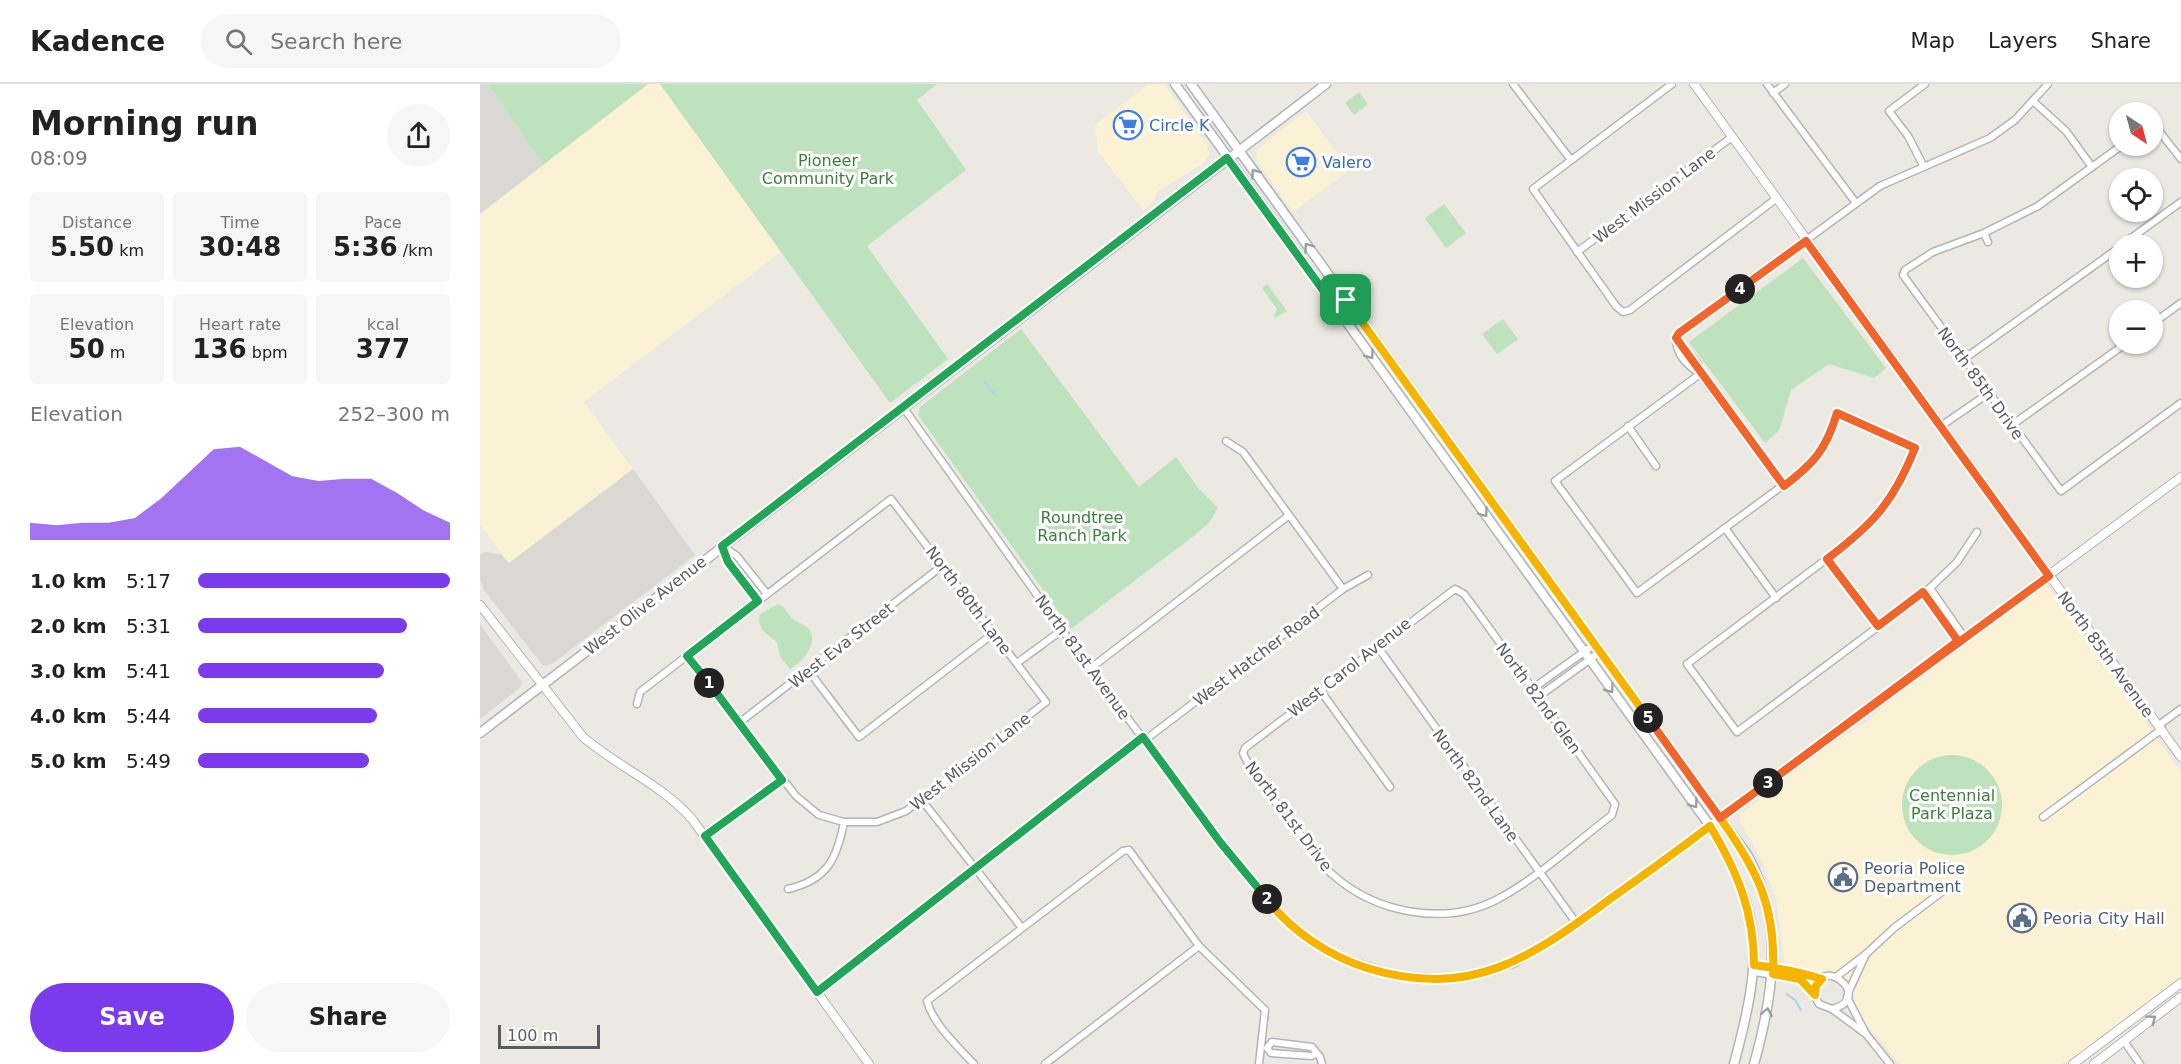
<!DOCTYPE html>
<meta charset="utf-8">
<style>
body{margin:0;font-family:"DejaVu Sans",sans-serif;background:#f6f6f6;color:#222;height:100vh;display:flex;flex-direction:column;font-size:22px;white-space:nowrap}
*{box-sizing:border-box;margin:0}
p{font-size:20px;color:#767676}
.icon{flex:none;width:33px;height:33px;fill:none;stroke:currentColor;stroke-width:2;stroke-linecap:round;stroke-linejoin:round}
.map{position:relative;flex:1;overflow:hidden}
.drawer{display:flex;flex-direction:column;background:#fff;width:480px}
.drawer>*{flex:none}
.needle{width:39px;rotate:144deg}
.controls{position:absolute;left:1629px;top:18px;display:grid;gap:12px}
.controls a{display:grid;place-items:center;width:54px;height:54px;border-radius:50%;background:#fff;box-shadow:0 2px 4px #0004;font-size:30px}
.scale{position:absolute;left:18px;bottom:15px;width:102px;box-sizing:border-box;padding-left:6px;border:3px solid #595d61;border-top:0;font-size:16px;line-height:21px;white-space:nowrap;color:#595d61;-webkit-text-stroke:4px #fff;paint-order:stroke}
.pin{position:absolute;display:grid;place-items:center;width:51px;height:51px;color:#fff;margin:-26px;border-radius:12px;box-shadow:0 3px 9px #0006}
.km{position:absolute;width:30px;height:30px;margin:-15px;border-radius:50%;background:#222;color:#fff;font-size:16px;line-height:30px;text-align:center}
.round{display:grid;place-items:center;flex:none;width:63px;height:63px;border-radius:32px;background:#f6f6f6}
.summary{display:flex;align-items:center;justify-content:space-between;height:102px;padding:0 30px}
h1{font-size:33px;font-weight:700;line-height:45px}
.figures{display:grid;grid-template-columns:repeat(3,1fr);gap:9px;height:102px;padding:6px 30px}
.figures div{display:grid;align-content:center;border-radius:6px;background:#f6f6f6;text-align:center}
.figures b{font-size:26px;font-weight:700}
.figures small{font-size:16px;font-weight:400}
.figures p{font-size:16px}
.chart{height:168px;padding:12px 30px}
.chart p{display:flex;justify-content:space-between}
.chart svg{width:100%;height:108px;margin-top:6px;fill:#7c3aed;opacity:.7}
.cta{display:flex;gap:12px;margin-top:auto;padding:12px 30px}
.cta a{flex:1;height:69px;border-radius:36px;background:#7c3aed;color:#fff;font-size:24px;font-weight:700;line-height:69px;text-align:center}
.cta a+a{background:#f6f6f6;color:#222}
ul{padding:0 30px;list-style:none;font-size:20px}
li{display:grid;grid-template-columns:96px 72px 1fr;align-items:center;height:45px}
li i{height:15px;border-radius:8px;background:#7c3aed}
header{display:flex;align-items:center;gap:36px;box-sizing:border-box;height:84px;padding:0 30px;background:#fff;border-bottom:2px solid #e0e0e0}
header strong{font-size:28px}
nav{display:flex;gap:33px;margin-inline-start:auto;font-size:21px}
.search{width:420px;height:54px;background:#f6f6f6;display:flex;align-items:center;gap:15px;box-sizing:border-box;padding:0 21px;border-radius:33px;color:#767676;font-size:22px}
main{display:flex;flex:1;min-height:0}
.map>svg:first-child{display:block}
.commercial{fill:#fbf2d6}
.industrial{fill:#dad8d3}
.green{fill:#bfe2be}
.lines{fill:none;stroke-linecap:round;stroke-linejoin:round}
.stream{stroke:#a3d5f9;stroke-width:2}
.minor-casing{stroke:#b2b4b8;stroke-width:9}
.tertiary-casing{stroke:#b2b4b8;stroke-width:10}
.secondary-casing{stroke:#b0b4b8;stroke-width:11}
.minor{stroke:#fff;stroke-width:6}
.tertiary{stroke:#fff;stroke-width:8}
.secondary{stroke:#fff;stroke-width:8}
.oneway{stroke:#9b9ea0}
.split-1-casing{stroke:#fff;stroke-width:12}
.split-2-casing{stroke:#fff;stroke-width:12}
.split-3-casing{stroke:#fff;stroke-width:12}
.split-4-casing{stroke:#fff;stroke-width:12}
.split-5-casing{stroke:#fff;stroke-width:12}
.split-6-casing{stroke:#fff;stroke-width:12}
.split-1{stroke:#22a559;stroke-width:8}
.split-2{stroke:#22a559;stroke-width:8}
.split-3{stroke:#f5b400;stroke-width:8}
.split-4{stroke:#f0652b;stroke-width:8}
.split-5{stroke:#f0652b;stroke-width:8}
.split-6{stroke:#f5b400;stroke-width:8}
.labels{text-anchor:middle;stroke-width:6;stroke-linejoin:round;paint-order:stroke}
.shop-label{font-size:16px;fill:#366cbe;stroke:#fff;text-anchor:start}
.park-label{font-size:16px;fill:#39803b;stroke:#fff}
.street-label{font-size:16px;fill:#595d61;stroke:#fff}
.service-label{font-size:16px;fill:#4e5e75;stroke:#fff;text-anchor:start}
</style>
<header>
<strong>Kadence</strong>
<div class="search"><svg class="icon" aria-label="search" viewBox="0 0 24 24"><circle cx="10" cy="10" r="6"/><path d="M15 15l6 6"/></svg>Search here</div>
<nav><a>Map</a><a>Layers</a><a>Share</a></nav>
</header>
<main>
<section class="drawer">
<div class="summary"><div><h1>Morning run</h1><p>08:09</p></div><a class="round"><svg class="icon" aria-label="share" viewBox="0 0 24 24"><path d="M12 15V3M7 8l5-5 5 5M5 13v7h14v-7"/></svg></a></div>
<div class="figures">
<div><p>Distance</p><b>5.50<small> km</small></b></div>
<div><p>Time</p><b>30:48</b></div>
<div><p>Pace</p><b>5:36<small> /km</small></b></div>
</div>
<div class="figures">
<div><p>Elevation</p><b>50<small> m</small></b></div>
<div><p>Heart rate</p><b>136<small> bpm</small></b></div>
<div><p>kcal</p><b>377</b></div>
</div>
<div class="chart"><p><span>Elevation</span>252–300 m</p>
<svg viewBox="0 0 160 44" preserveAspectRatio="none"><path d="M0 44V37L10 38L20 37L30 37L40 35L50 27L60 17L70 7L80 6L90 12L100 18L110 20L120 19L130 19L140 25L150 32L160 37V44z"/></svg>
</div>
<ul>
<li><b>1.0 km</b>5:17<i style="width:100%"></i></li>
<li><b>2.0 km</b>5:31<i style="width:83%"></i></li>
<li><b>3.0 km</b>5:41<i style="width:74%"></i></li>
<li><b>4.0 km</b>5:44<i style="width:71%"></i></li>
<li><b>5.0 km</b>5:49<i style="width:68%"></i></li>
</ul>
<div class="cta"><a>Save</a><a>Share</a></div>
</section>
<div class="map">
<svg width="1701" height="980" viewBox="0 0 1701 980">
<rect width="100%" height="100%" fill="#ebe9e1"/>
<g class="commercial">
<path d="M168 0H180L301 168 104 318 153 385 29 480 0 441V130Z"/>
<path d="M669 0H684L727 61 729 71 723 80 678 107 673 118 663 126 618 68 615 41Z"/>
<path d="M826 27 870 86 813 128 777 77 776 68 781 62Z"/>
<path d="M1568 503 1701 688V893L1618 958 1581 980H1420L1377 929 1371 917 1373 904 1367 896 1354 889 1334 888 1305 880 1296 815 1284 781 1260 737 1259 731 1350 661 1385 639 1404 622 1562 504Z"/>
</g>
<g class="industrial">
<path d="M0 0H8L63 81 0 130Z"/>
<path d="M153 385 215 471 72 580 63 582 4 506 0 495V471L5 468 21 470 29 479Z"/>
<path d="M0 540 42 598 40 604 0 635Z"/>
</g>
<g class="green">
<path d="M8 0H168L63 81Z"/>
<path d="M180 0H457L437 16 486 86 387 162 468 275 410 319Z"/>
<path d="M879 8 888 20 874 31 865 19Z"/>
<path d="M964 120 986 149 966 164 945 134Z"/>
<path d="M1323 174 1406 284 1394 294 1349 280 1311 306 1299 347 1285 359 1209 258Z"/>
<path d="M787 200 807 227 795 234 794 232 797 225 782 204Z"/>
<path d="M1023 235 1038 255 1017 270 1002 250Z"/>
<path d="M541 245 659 403 696 373 719 405 738 424 729 439 715 451 591 545 438 331 440 323Z"/>
<path d="M298 520C307 524 305 527 311 533 315 538 322 539 327 543 341 556 323 578 310 585L300 573 297 558C286 549 276 545 280 530Z"/>
<circle cx="1472" cy="721" r="50"/>
</g>
<g class="lines">
<g class="stream">
<path d="M505 298 514 310"/>
<path d="M1307 910 1315 916 1321 926"/>
</g>
<g class="minor-casing">
<g id="minor">
<path d="M1033 0 1091 76"/>
<path d="M1192 0 1053 105 1136 222 1143 228 1150 226 1297 114"/>
<path d="M1287 0 1376 119"/>
<path d="M1293 9 1305 0"/>
<path d="M1554 18 1586 47 1612 83"/>
<path d="M1672 38 1701 75"/>
<path d="M1641 62 1558 122 1504 149 1453 168 1425 186 1423 191 1581 407 1701 319"/>
<path d="M1444 83 1428 52 1409 27 1445 0"/>
<path d="M1504 149 1508 158"/>
<path d="M1643 160 1701 118"/>
<path d="M1097 168 1252 53"/>
<path d="M1672 240 1701 219"/>
<path d="M1196 254 1199 249 1400 102 1510 54 1535 36 1568 0"/>
<path d="M1196 254C1196 271 1207 281 1220 290L1303 402"/>
<path d="M1197 255 1218 280 1220 290"/>
<path d="M1484 275 1640 163"/>
<path d="M1220 290 1075 397 1157 509 1325 385 1348 357 1357 329 1435 365C1422 398 1406 425 1380 450L1207 580 1257 648 1450 504 1477 478 1497 448"/>
<path d="M423 323 582 546 740 758 802 832 831 856 862 874 917 891 960 894 994 891 1033 880 1072 857 1230 742"/>
<path d="M1532 341 1645 260"/>
<path d="M1148 342 1176 382"/>
<path d="M1461 342 1509 309"/>
<path d="M746 357 763 368 863 505"/>
<path d="M1245 444 1296 514"/>
<path d="M242 462 257 472 287 510"/>
<path d="M242 463 248 478 278 517"/>
<path d="M1347 475 1398 542"/>
<path d="M1450 504 1484 553"/>
<path d="M975 505 984 510 1002 534 1135 720 1132 731C1095 759 1059 793 1018 815 965 843 895 829 852 790 838 778 829 762 818 747 803 726 772 692 763 669L765 664Z"/>
<path d="M1443 509 1478 557"/>
<path d="M897 562 1097 840"/>
<path d="M537 579 582 546"/>
<path d="M611 584 808 432"/>
<path d="M328 586 379 653 514 549"/>
<path d="M1052 605 1115 560"/>
<path d="M840 606 910 703"/>
<path d="M1058 613 1120 568"/>
<path d="M157 620 160 608 411 415 566 618 426 727 397 738H364L339 731 316 712 207 571"/>
<path d="M259 639 462 482"/>
<path d="M1679 641 1701 625"/>
<path d="M665 656 863 505 888 491"/>
<path d="M441 715 542 844"/>
<path d="M1563 733 1682 645"/>
<path d="M225 752 302 696"/>
<path d="M308 805C347 796 357 775 364 738"/>
<path d="M1274 881 1342 895"/>
<path d="M1274 888 1320 895 1330 903 1339 920 1352 925 1386 950"/>
<path d="M1356 893 1386 870 1414 844 1463 807"/>
<path d="M337 908 662 653"/>
<path d="M1368 909 1386 870"/>
<path d="M1335 911C1335 866 1398 913 1352 925"/>
<path d="M1367 913 1386 950 1410 980"/>
<path d="M1644 957 1660 980"/>
<path d="M837 969 832 972 791 969 787 964 792 958 832 963 840 973 842 980"/>
<path d="M494 980C478 963 453 940 447 917L643 767 649 766 719 862 785 926 779 980"/>
<path d="M565 980 719 862"/>
</g>
</g>
<g class="tertiary-casing">
<g id="tertiary">
<path d="M1214 0 1701 673"/>
<path d="M0 521 103 653C138 683 181 700 212 735L389 980"/>
<path d="M1230 742 1701 393"/>
<path d="M1593 980 1701 899"/>
<path d="M1614 980 1701 913"/>
</g>
</g>
<g class="secondary-casing">
<g id="secondary">
<path d="M695 0 1230 742C1286 834 1281 879 1254 980"/>
<path d="M711 0 1268 772C1304 840 1294 909 1274 980"/>
<path d="M0 649 846 0"/>
</g>
</g>
<use href="#minor" class="minor"/>
<use href="#tertiary" class="tertiary"/>
<use href="#secondary" class="secondary"/>
</g>
<defs><path id="oneway-chevron" d="M-2-3.5L2.5 0L-2 3.5" fill="none" stroke-width="1.6" stroke-linecap="round" stroke-linejoin="round" transform="scale(1.5)"/></defs>
<g class="oneway">
<use href="#oneway-chevron" transform="translate(775 89) rotate(-126)"/>
<use href="#oneway-chevron" transform="translate(828 163) rotate(-126)"/>
<use href="#oneway-chevron" transform="translate(890 271) rotate(54)"/>
<use href="#oneway-chevron" transform="translate(1004 429) rotate(54)"/>
<use href="#oneway-chevron" transform="translate(1130 605) rotate(54)"/>
<use href="#oneway-chevron" transform="translate(1214 720) rotate(54)"/>
<use href="#oneway-chevron" transform="translate(1287 928) rotate(-79)"/>
<use href="#oneway-chevron" transform="translate(1672 935) rotate(-37)"/>
</g>
<g class="lines">
<g class="split-1-casing">
<path id="split-1" d="M229 599 207 572 278 517 248 478 242 462 747 74 856 224 866 216"/>
</g>
<g class="split-2-casing">
<path id="split-2" d="M229 599 302 696 225 752 337 908 663 653 740 758 787 815"/>
</g>
<g class="split-3-casing">
<path id="split-3" d="M787 815C811 847 849 872 887 884 991 916 1051 874 1130 815 1164 791 1197 767 1230 742 1257 787 1274 827 1274 881 1297 884 1319 888 1342 895L1336 902 1335 911 1320 895 1293 890C1296 823 1278 787 1240 734L1288 699"/>
</g>
<g class="split-4-casing">
<path id="split-4" d="M1260 205 1199 249 1196 254 1304 402C1334 379 1346 366 1357 329L1435 364C1413 419 1393 440 1347 475L1398 542 1443 508 1478 557 1288 699"/>
</g>
<g class="split-5-casing">
<path id="split-5" d="M1168 634 1240 734 1569 492 1326 157 1260 205"/>
</g>
<g class="split-6-casing">
<path id="split-6" d="M866 216 1168 634"/>
</g>
<use href="#split-1" class="split-1"/>
<use href="#split-2" class="split-2"/>
<use href="#split-3" class="split-3"/>
<use href="#split-4" class="split-4"/>
<use href="#split-5" class="split-5"/>
<use href="#split-6" class="split-6"/>
</g>
<defs>
<g id="supermarket-ring" transform="scale(1.5)"><circle r="9.5" fill="#fff" stroke="#3f7fe0" stroke-width="1.5"/><path d="M-6-5.5h2.5l.6 2H6L4.5 2H-2.5L-4.4-4H-6ZM-1.5 3.2a1.3 1.3 0 1 0 .1 0ZM3 3.2a1.3 1.3 0 1 0 .1 0Z" fill="#3f7fe0"/></g>
<g id="civic-ring" transform="scale(1.5)"><circle r="9.5" fill="#fff" stroke="#5c6f8a" stroke-width="1.5"/><path d="M-.6-6.5H3V-4.5H.6V-3L4-1V1h2V6H-6V1h2V-1L-.6-3ZM-1.2 2.5V6h2.4V2.5Z" fill="#5c6f8a"/></g>
</defs>
<g fill-rule="evenodd">
<use href="#supermarket-ring" x="648" y="41"/>
<use href="#supermarket-ring" x="821" y="78"/>
<use href="#civic-ring" x="1363" y="793"/>
<use href="#civic-ring" x="1542" y="834"/>
</g>
<g class="labels">
<g class="shop-label">
<text x="669" y="47">Circle K</text>
<text x="842" y="84">Valero</text>
</g>
<g class="park-label">
<text x="348" y="82">Pioneer<tspan x="348" dy="18">Community Park</tspan></text>
<text x="602" y="439">Roundtree<tspan x="602" dy="18">Ranch Park</tspan></text>
<text x="1472" y="717">Centennial<tspan x="1472" dy="18">Park Plaza</tspan></text>
</g>
<g class="street-label">
<text transform="translate(1174 111) rotate(-37)" y="6">West Mission Lane</text>
<text transform="translate(1501 299) rotate(54)" y="6">North 85th Drive</text>
<text transform="translate(489 516) rotate(53)" y="6">North 80th Lane</text>
<text transform="translate(165 521) rotate(-38)" y="6">West Olive Avenue</text>
<text transform="translate(361 561) rotate(-38)" y="6">West Eva Street</text>
<text transform="translate(1626 570) rotate(54)" y="6">North 85th Avenue</text>
<text transform="translate(776 572) rotate(-37)" y="6">West Hatcher Road</text>
<text transform="translate(603 573) rotate(54)" y="6">North 81st Avenue</text>
<text transform="translate(869 583) rotate(-38)" y="6">West Carol Avenue</text>
<text transform="translate(1059 614) rotate(54)" y="6">North 82nd Glen</text>
<text transform="translate(490 677) rotate(-38)" y="6">West Mission Lane</text>
<text transform="translate(996 701) rotate(54)" y="6">North 82nd Lane</text>
<text transform="translate(809 732) rotate(53)" y="6">North 81st Drive</text>
</g>
<g class="service-label">
<text x="1384" y="790">Peoria Police<tspan x="1384" dy="18">Department</tspan></text>
<text x="1563" y="840">Peoria City Hall</text>
</g>
</g>
</svg>
<div class="controls">
<a><svg class="needle" viewBox="-14 -14 28 28"><path d="M0-13l5 13h-10z" fill="#e53935"/><path d="M0 13l5-13h-10z" fill="#767676"/></svg></a>
<a><svg class="icon" aria-label="locate" viewBox="0 0 24 24"><circle cx="12" cy="12" r="6"/><path d="M12 2v4M12 18v4M2 12h4M18 12h4"/></svg></a>
<a>+</a>
<a>−</a>
</div>
<div class="scale">100 m</div>
<div class="pin" style="left:866px;top:216px;background:#1e9e55"><svg class="icon" aria-label="arrive" viewBox="0 0 24 24"><path d="M6 21V4h12l-3 4 3 4H6"/></svg></div>
<b class="km" style="left:229px;top:599px">1</b>
<b class="km" style="left:787px;top:815px">2</b>
<b class="km" style="left:1288px;top:699px">3</b>
<b class="km" style="left:1260px;top:205px">4</b>
<b class="km" style="left:1168px;top:634px">5</b>
</div>
</main>
